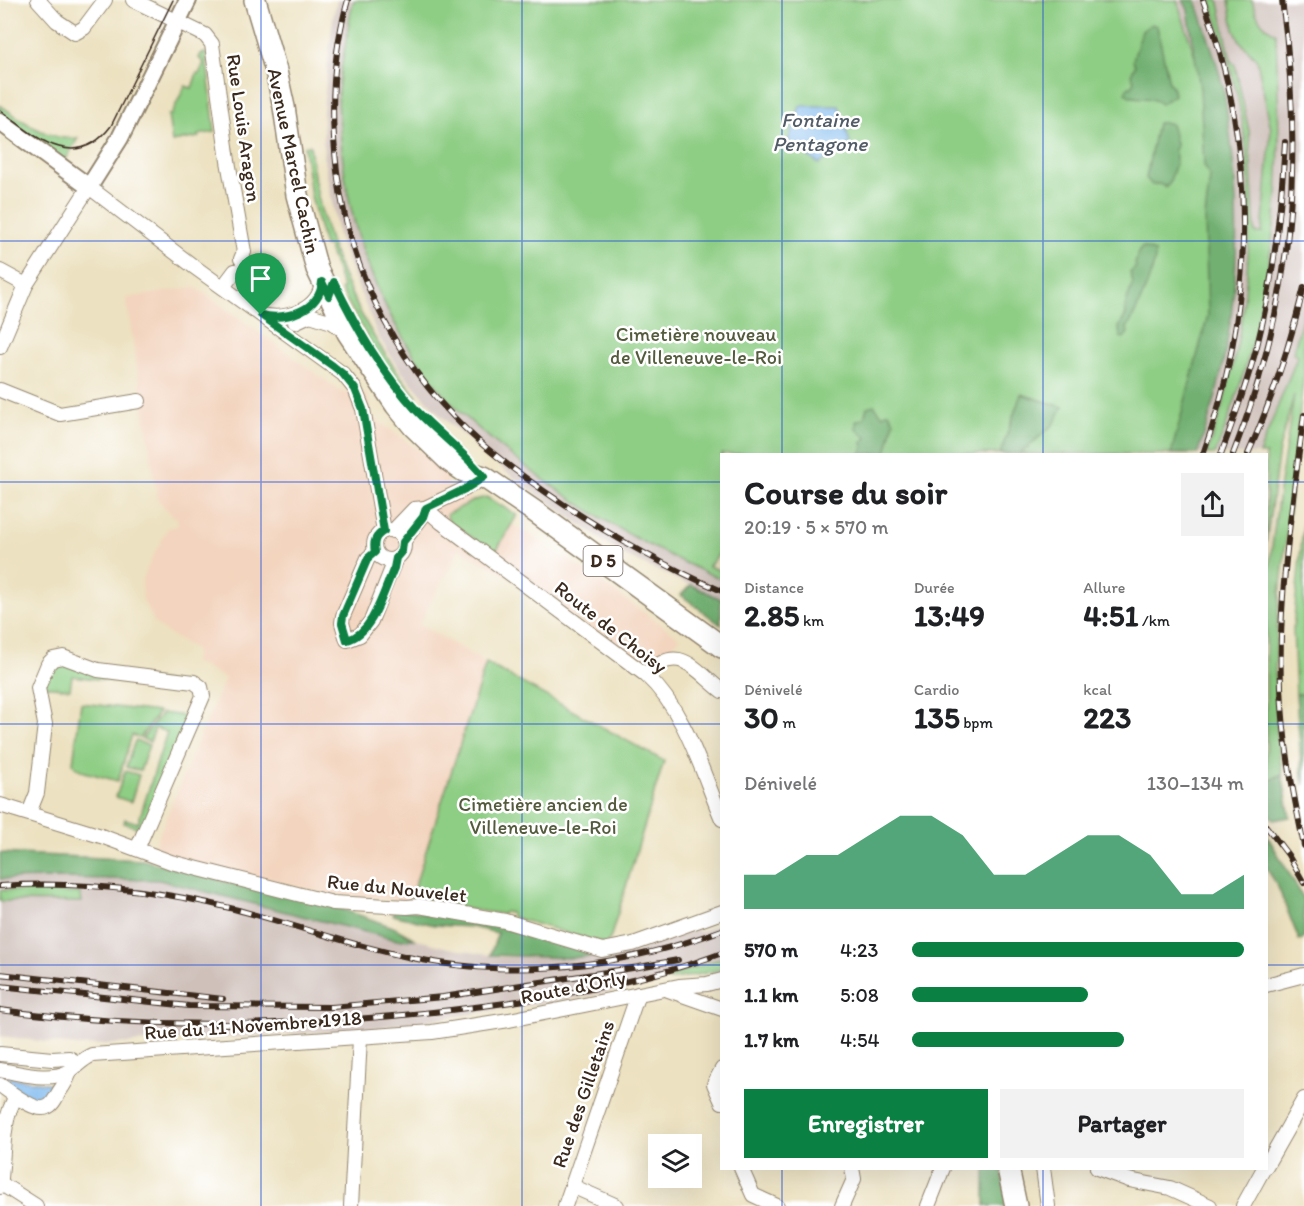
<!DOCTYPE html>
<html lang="fr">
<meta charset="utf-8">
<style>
body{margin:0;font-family:Itim,sans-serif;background:#f2f2f2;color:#202124;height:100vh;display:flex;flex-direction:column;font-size:22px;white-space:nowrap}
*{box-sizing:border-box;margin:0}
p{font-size:20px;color:#757577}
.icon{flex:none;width:33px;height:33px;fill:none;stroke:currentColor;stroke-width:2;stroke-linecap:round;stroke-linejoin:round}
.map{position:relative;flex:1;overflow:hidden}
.details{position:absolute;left:720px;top:453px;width:548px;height:717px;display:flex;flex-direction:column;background:#fff;border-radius:0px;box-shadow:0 6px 24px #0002}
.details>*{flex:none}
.fabs{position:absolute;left:648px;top:1134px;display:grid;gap:12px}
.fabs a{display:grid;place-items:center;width:54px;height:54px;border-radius:0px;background:#fff;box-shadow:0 6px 24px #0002;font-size:30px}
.pin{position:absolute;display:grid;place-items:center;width:51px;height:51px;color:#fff;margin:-62px -26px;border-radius:50% 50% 50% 0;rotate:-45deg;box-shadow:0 0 6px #0007}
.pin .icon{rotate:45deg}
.round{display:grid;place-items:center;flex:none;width:63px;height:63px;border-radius:0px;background:#f2f2f2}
.summary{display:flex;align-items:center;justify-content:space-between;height:102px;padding:0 24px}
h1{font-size:33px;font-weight:700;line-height:45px}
.metrics{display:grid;grid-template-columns:repeat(3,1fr);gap:9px;height:102px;padding:6px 24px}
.metrics div{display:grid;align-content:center}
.metrics b{font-size:30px;font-weight:700}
.metrics small{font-size:16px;font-weight:400}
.metrics p{font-size:16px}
.chart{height:168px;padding:12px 24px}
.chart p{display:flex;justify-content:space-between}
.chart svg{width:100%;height:108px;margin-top:6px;fill:#0b8043;opacity:.7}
.action{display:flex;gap:12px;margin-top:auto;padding:12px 24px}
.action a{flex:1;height:69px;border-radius:0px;background:#0b8043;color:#fff;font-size:24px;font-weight:700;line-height:69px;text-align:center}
.action a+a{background:#f2f2f2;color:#202124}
ul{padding:0 24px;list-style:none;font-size:20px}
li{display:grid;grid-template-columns:96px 72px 1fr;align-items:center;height:45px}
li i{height:15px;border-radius:8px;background:#0b8043}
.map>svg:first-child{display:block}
.built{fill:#f3d4be}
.industrial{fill:#cfc0ba}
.green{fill:#8ecd84;stroke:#647c51;stroke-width:1.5}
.forest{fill:#72b072;stroke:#566d48;stroke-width:1.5}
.water{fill:#7cb8ee;stroke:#5c7186;stroke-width:1.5}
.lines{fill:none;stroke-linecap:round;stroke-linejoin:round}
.minor-casing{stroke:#94866f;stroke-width:16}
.tertiary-casing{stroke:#94866f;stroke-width:20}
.primary-casing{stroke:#94866f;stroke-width:24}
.minor{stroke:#fff;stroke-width:14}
.tertiary{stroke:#fff;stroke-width:16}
.primary{stroke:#fff;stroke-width:21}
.tram{stroke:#3b2a1e;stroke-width:1.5}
.rail-casing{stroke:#3b2a1e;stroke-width:6}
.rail{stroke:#fff;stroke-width:4;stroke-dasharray:11;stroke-linecap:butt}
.route-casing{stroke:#fff;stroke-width:12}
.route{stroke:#0b8043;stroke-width:8}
.grid{fill:none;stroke:#1d4ed8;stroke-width:1.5;stroke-opacity:0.55}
.labels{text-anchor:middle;stroke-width:5;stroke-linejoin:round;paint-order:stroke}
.shield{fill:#fff;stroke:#766a62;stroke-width:1.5}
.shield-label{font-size:18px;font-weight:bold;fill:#3b2a1e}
.street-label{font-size:20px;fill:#3b2a1e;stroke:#fff}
.park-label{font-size:20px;fill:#545b3d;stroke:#fff}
.water-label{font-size:21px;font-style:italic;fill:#525c67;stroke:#fff}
</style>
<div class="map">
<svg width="1304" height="1206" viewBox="0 0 1304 1206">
<rect width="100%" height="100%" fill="#fff"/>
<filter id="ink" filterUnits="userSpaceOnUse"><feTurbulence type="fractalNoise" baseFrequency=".0167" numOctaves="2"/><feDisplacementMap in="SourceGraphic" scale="12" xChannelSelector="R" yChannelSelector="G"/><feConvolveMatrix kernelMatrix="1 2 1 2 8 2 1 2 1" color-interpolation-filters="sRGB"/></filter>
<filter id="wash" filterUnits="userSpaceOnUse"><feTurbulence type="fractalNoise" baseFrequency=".008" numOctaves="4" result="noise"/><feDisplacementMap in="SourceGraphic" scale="24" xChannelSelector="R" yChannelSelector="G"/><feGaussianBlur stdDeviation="1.35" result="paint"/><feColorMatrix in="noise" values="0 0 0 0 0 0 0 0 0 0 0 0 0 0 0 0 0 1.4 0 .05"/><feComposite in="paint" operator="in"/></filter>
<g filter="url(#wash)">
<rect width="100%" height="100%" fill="#ece1c0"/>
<path class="built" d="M195 287 341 392 368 394 371 416 431 459 446 474 448 485 562 555 680 638 666 651 653 658 640 661 524 585 459 549 419 624 486 663 410 901 329 894 172 857 153 849 225 678 194 662 196 650 163 630 154 622 143 599 142 581 152 558 168 528 178 526 177 517H174L158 500 126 298Z"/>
<g class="industrial">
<path d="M337 0H368L366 256 399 333 444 396 522 465 590 510 634 536 721 579V599L623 555 505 471 440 415 402 372 378 336 339 239 324 159 323 111 333 18Z"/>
<path d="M1177 0H1304V389L1288 384 1259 454H1187L1202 78Z"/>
<path d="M0 851 3 853 143 860 177 872 448 948 499 957 572 958 636 951 696 929 700 932 721 924V970L585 997 363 1030 77 1046 0 1036Z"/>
</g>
<g class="green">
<path d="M354 0H1177L1202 78 1221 248 1187 454H722L721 552 709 566 721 571V579C642 546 564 499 497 444 479 429 459 413 444 395 383 323 347 232 341 139 340 124 338 109 338 94 339 75 344 54 347 36 349 24 350 11 354 0Z"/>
<path d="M1211 0H1218L1219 3 1231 61 1235 65 1249 131 1255 233H1262L1271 129 1257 60 1239 40 1234 29 1229 0H1252C1256 16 1261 26 1276 33 1278 97 1282 162 1274 225 1265 304 1245 381 1215 454H1206C1243 358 1256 253 1246 150 1242 103 1225 46 1211 0Z"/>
<path d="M206 53 215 132 198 135 199 137 172 142 168 115H171L185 86 192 88 197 73 199 74 204 63 199 58 201 54Z"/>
<path d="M0 105C21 120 50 142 78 138L64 163 0 116Z"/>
<path d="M310 145C319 238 357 325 417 397L413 401 378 356 341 290 343 288 328 246H324L311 196 304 146Z"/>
<path d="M1304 312V373L1278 613 1275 672 1277 737 1282 774 1268 782 1266 764V595L1280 483 1294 395 1279 450 1266 543V454H1259L1298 355 1293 353Z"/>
<path d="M486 497 517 515 495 553 452 524 448 520 447 514 475 500Z"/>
<path d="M1304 516V694H1296L1293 629Z"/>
<path d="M57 662 174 683 173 688 72 676 70 689 44 686 45 680Z"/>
<path d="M486 663 664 761 610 939 605 944 512 917 511 913 505 912 502 914 410 901Z"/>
<path d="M81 703 159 712 140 738 132 735 118 781 85 772 75 767 73 763Z"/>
<path d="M162 713 184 716 185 723 143 829 124 823 125 819 138 823 167 732 155 728 150 742 142 739Z"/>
<path d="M135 741 149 745 140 771 126 767Z"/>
<path d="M125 771 139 775 131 802 116 797Z"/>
<path d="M0 890 80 893 82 902 0 901Z"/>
<path d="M721 958V970L670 980 665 978Z"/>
</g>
<g class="forest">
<path d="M1183 0H1196C1205 29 1216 58 1223 87 1226 100 1227 114 1229 127 1245 236 1236 351 1197 454H1171L1208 315 1205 217 1210 177 1204 165 1200 89 1188 10Z"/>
<path d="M1151 24 1157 26 1169 83 1172 86 1174 95 1161 104C1150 94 1136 102 1125 93L1127 88 1132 86 1134 81 1131 74 1135 66 1133 60 1142 31Z"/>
<path d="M1157 123C1172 122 1172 122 1174 136 1175 143 1178 143 1174 150 1180 163 1171 172 1170 183L1166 187 1159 184 1152 185 1146 178Z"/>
<path d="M1143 247 1155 252C1158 264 1134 317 1127 328L1128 333 1124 338 1120 337 1119 327 1126 315 1125 307 1133 282 1130 273 1136 267 1135 264 1139 251Z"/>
<path d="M1021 394 1063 407 1054 424 1020 454H1000Z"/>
<path d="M874 405 882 415 889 412 894 421 886 454H861L863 449 862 442 867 438 856 429V421L864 418 867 407Z"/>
<path d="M691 585 721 599V625L681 595Z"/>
<path d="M1296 694H1304V785L1302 778Z"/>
<path d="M1282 774 1290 817 1274 820 1266 811V780L1268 782Z"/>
<path d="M1266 834 1304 899V939L1299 940 1278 887 1266 867Z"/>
<path d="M0 853 143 860 254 889 313 899 393 927 415 939 397 940 159 880 56 878 0 879Z"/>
<path d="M394 908 483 922 604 954 572 958 490 955 498 933 471 927 434 925 393 915Z"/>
<path d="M985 1169H1001L1008 1206H985Z"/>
</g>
<g class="water">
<path d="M800 106H839L850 143 819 164 788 141Z"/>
<path d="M0 1076 51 1084 52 1086 42 1098 35 1100 0 1080Z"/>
</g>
</g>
<g filter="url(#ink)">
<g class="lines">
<g class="minor-casing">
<g id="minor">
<path d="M38 0 57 21 75 33 84 28 105 0"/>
<path d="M133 0 205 35 212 44 228 161 244 252 241 259"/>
<path d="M0 271 26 285"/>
<path d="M223 287 235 271"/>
<path d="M262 315C287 321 320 309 322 282"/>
<path d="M295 322 310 315 332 322 345 331"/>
<path d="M0 347 26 285 89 187 193 266 343 374 355 389 363 409 384 531"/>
<path d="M0 390 60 414 139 401"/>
<path d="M425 508 441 522 646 675C686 712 701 770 722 819"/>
<circle cx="389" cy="545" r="15"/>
<path d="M393 531 414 509 425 508 465 489 484 477"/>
<path d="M403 542 422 517 425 508"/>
<path d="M375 552 368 558 343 616 342 623 347 640 360 635 371 621 396 558"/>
<path d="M646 675C678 642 693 668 722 691"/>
<path d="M0 805 101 836 171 862 333 903 407 907 419 906 505 921 602 950 633 944 722 912"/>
<path d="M29 813 37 793 45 724 38 688 48 664 53 659 63 657 98 670 194 682 201 687 203 696 137 849"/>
<path d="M1266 985 1304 975"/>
<path d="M668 990 722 1009"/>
<path d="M0 1054 52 1059 69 1058 78 1063"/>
<path d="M722 1069 714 1084 722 1102"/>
<path d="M0 1070C21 1073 48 1082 68 1072 77 1067 82 1059 92 1055L432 1032 509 1020 679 986 707 984 722 980"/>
<path d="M0 1085C10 1092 36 1113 47 1107 53 1105 56 1097 59 1092 64 1085 68 1079 70 1071"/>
<path d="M1266 1166 1304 1099"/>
<path d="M741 1168 753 1195 777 1206"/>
<path d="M1043 1168 1048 1206"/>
<path d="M1097 1168 1129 1180 1170 1188 1210 1206"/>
<path d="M0 1183 36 1206"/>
<path d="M572 1186 617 1206"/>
<path d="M0 1187C4 1161 1 1119 16 1097"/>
<path d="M351 1206 360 1038"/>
<path d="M565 1206 638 994"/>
<path d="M842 1206 854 1179 852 1168"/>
<path d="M928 1206 943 1168"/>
<path d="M1243 1206 1264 1168"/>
</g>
</g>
<g class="tertiary-casing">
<path id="tertiary" d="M0 122 89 187 120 138 188 0"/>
</g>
<g class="primary-casing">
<g id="primary">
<path d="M255 0 276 71 284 107 297 195 317 269 348 333 396 405 414 427 448 460 464 471 484 477 534 511 722 647"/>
<path d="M1008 1168 1016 1206"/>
</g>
</g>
<use href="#minor" class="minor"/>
<use href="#tertiary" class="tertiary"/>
<use href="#primary" class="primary"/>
<path class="tram" d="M0 110C34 136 75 174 111 126L173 0"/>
<g class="rail-casing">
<g id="rail">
<path d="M348 0C332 55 330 114 337 171 350 277 402 374 483 445 508 466 535 485 563 504 613 537 666 567 722 591"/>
<path d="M1203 0C1257 145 1256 309 1203 454"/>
<path d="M1304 415C1292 505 1278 596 1281 687 1283 741 1293 793 1304 846"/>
<path d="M1221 454C1234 419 1247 383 1257 346 1274 279 1281 211 1285 142"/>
<path d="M1233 454C1293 302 1304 161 1282 0"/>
<path d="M1248 454C1272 400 1290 345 1304 287"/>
<path d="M1266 826 1288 855 1304 883"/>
<path d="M0 886C78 881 158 890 234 909 303 927 370 952 440 963 535 977 632 964 722 930"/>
<path d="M0 974 223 999"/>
<path d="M0 986 189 1006 332 1007 443 997 639 967 678 960"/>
<path d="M0 1010C160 1031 324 1027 483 1006 564 995 645 982 722 953"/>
</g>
</g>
<use href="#rail" class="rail"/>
</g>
</g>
<g class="lines" filter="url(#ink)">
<g class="route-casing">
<path id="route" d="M322 282 329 296 334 282C357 329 382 373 417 411 439 434 464 452 484 477L465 489 426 508 423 517 403 542 402 551 396 558 394 568C384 590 373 634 347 640L342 623 343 616 368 558 375 552C373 542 375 536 384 531L363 409 355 389 343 374 333 366 261 315C286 321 320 310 322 282Z"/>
</g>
<use href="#route" class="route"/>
</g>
<path class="grid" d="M261 0V1206M522 0V1206M782 0V454M1043 0V454M0 241H1304M0 482H722M1266 482H1304M0 724H722M1266 724H1304M0 965H722M1266 965H1304M782 1168V1206M1043 1168V1206"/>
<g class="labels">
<rect class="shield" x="583.5" y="546" width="39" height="30" rx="4.5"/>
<g class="shield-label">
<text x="603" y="567">D 5</text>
</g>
<g class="street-label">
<text transform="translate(244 128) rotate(82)" y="7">Rue Louis Aragon</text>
<text transform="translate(294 161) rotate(78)" y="7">Avenue Marcel Cachin</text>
<text transform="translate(611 627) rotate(38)" y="7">Route de Choisy</text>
<text transform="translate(397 888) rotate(6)" y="7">Rue du Nouvelet</text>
<text transform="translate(573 987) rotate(-11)" y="7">Route d'Orly</text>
<text transform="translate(253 1025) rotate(-4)" y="7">Rue du 11 Novembre 1918</text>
<text transform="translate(583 1094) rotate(-71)" y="7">Rue des Gilletains</text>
</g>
<g class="park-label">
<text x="696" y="341">Cimetière nouveau<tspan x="696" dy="23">de Villeneuve-le-Roi</tspan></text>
<text x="543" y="811">Cimetière ancien de<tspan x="543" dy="23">Villeneuve-le-Roi</tspan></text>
</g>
<g class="water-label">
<text x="820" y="127">Fontaine<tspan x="820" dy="24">Pentagone</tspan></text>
</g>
</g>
</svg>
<div class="fabs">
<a><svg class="icon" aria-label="layers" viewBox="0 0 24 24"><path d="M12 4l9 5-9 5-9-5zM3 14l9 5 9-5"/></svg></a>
</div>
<div class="pin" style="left:261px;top:315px;background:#1e9e55"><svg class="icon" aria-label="arrive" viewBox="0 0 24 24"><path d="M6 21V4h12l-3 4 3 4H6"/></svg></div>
<section class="details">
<div class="summary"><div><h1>Course du soir</h1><p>20:19 · 5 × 570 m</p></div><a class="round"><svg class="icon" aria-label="share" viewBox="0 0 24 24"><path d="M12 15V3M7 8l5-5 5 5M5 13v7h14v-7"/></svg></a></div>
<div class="metrics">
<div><p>Distance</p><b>2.85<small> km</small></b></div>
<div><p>Durée</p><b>13:49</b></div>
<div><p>Allure</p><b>4:51<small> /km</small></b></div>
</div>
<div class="metrics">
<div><p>Dénivelé</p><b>30<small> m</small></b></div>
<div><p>Cardio</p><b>135<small> bpm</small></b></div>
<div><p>kcal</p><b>223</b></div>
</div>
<div class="chart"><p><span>Dénivelé</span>130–134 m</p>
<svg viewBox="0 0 160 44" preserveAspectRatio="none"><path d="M0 44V30L10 30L20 22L30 22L40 14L50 6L60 6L70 14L80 30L90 30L100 22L110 14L120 14L130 22L140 38L150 38L160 30V44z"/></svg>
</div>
<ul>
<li><b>570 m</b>4:23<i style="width:100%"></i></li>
<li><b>1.1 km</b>5:08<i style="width:53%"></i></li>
<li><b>1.7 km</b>4:54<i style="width:64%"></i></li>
</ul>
<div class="action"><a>Enregistrer</a><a>Partager</a></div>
</section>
</div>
